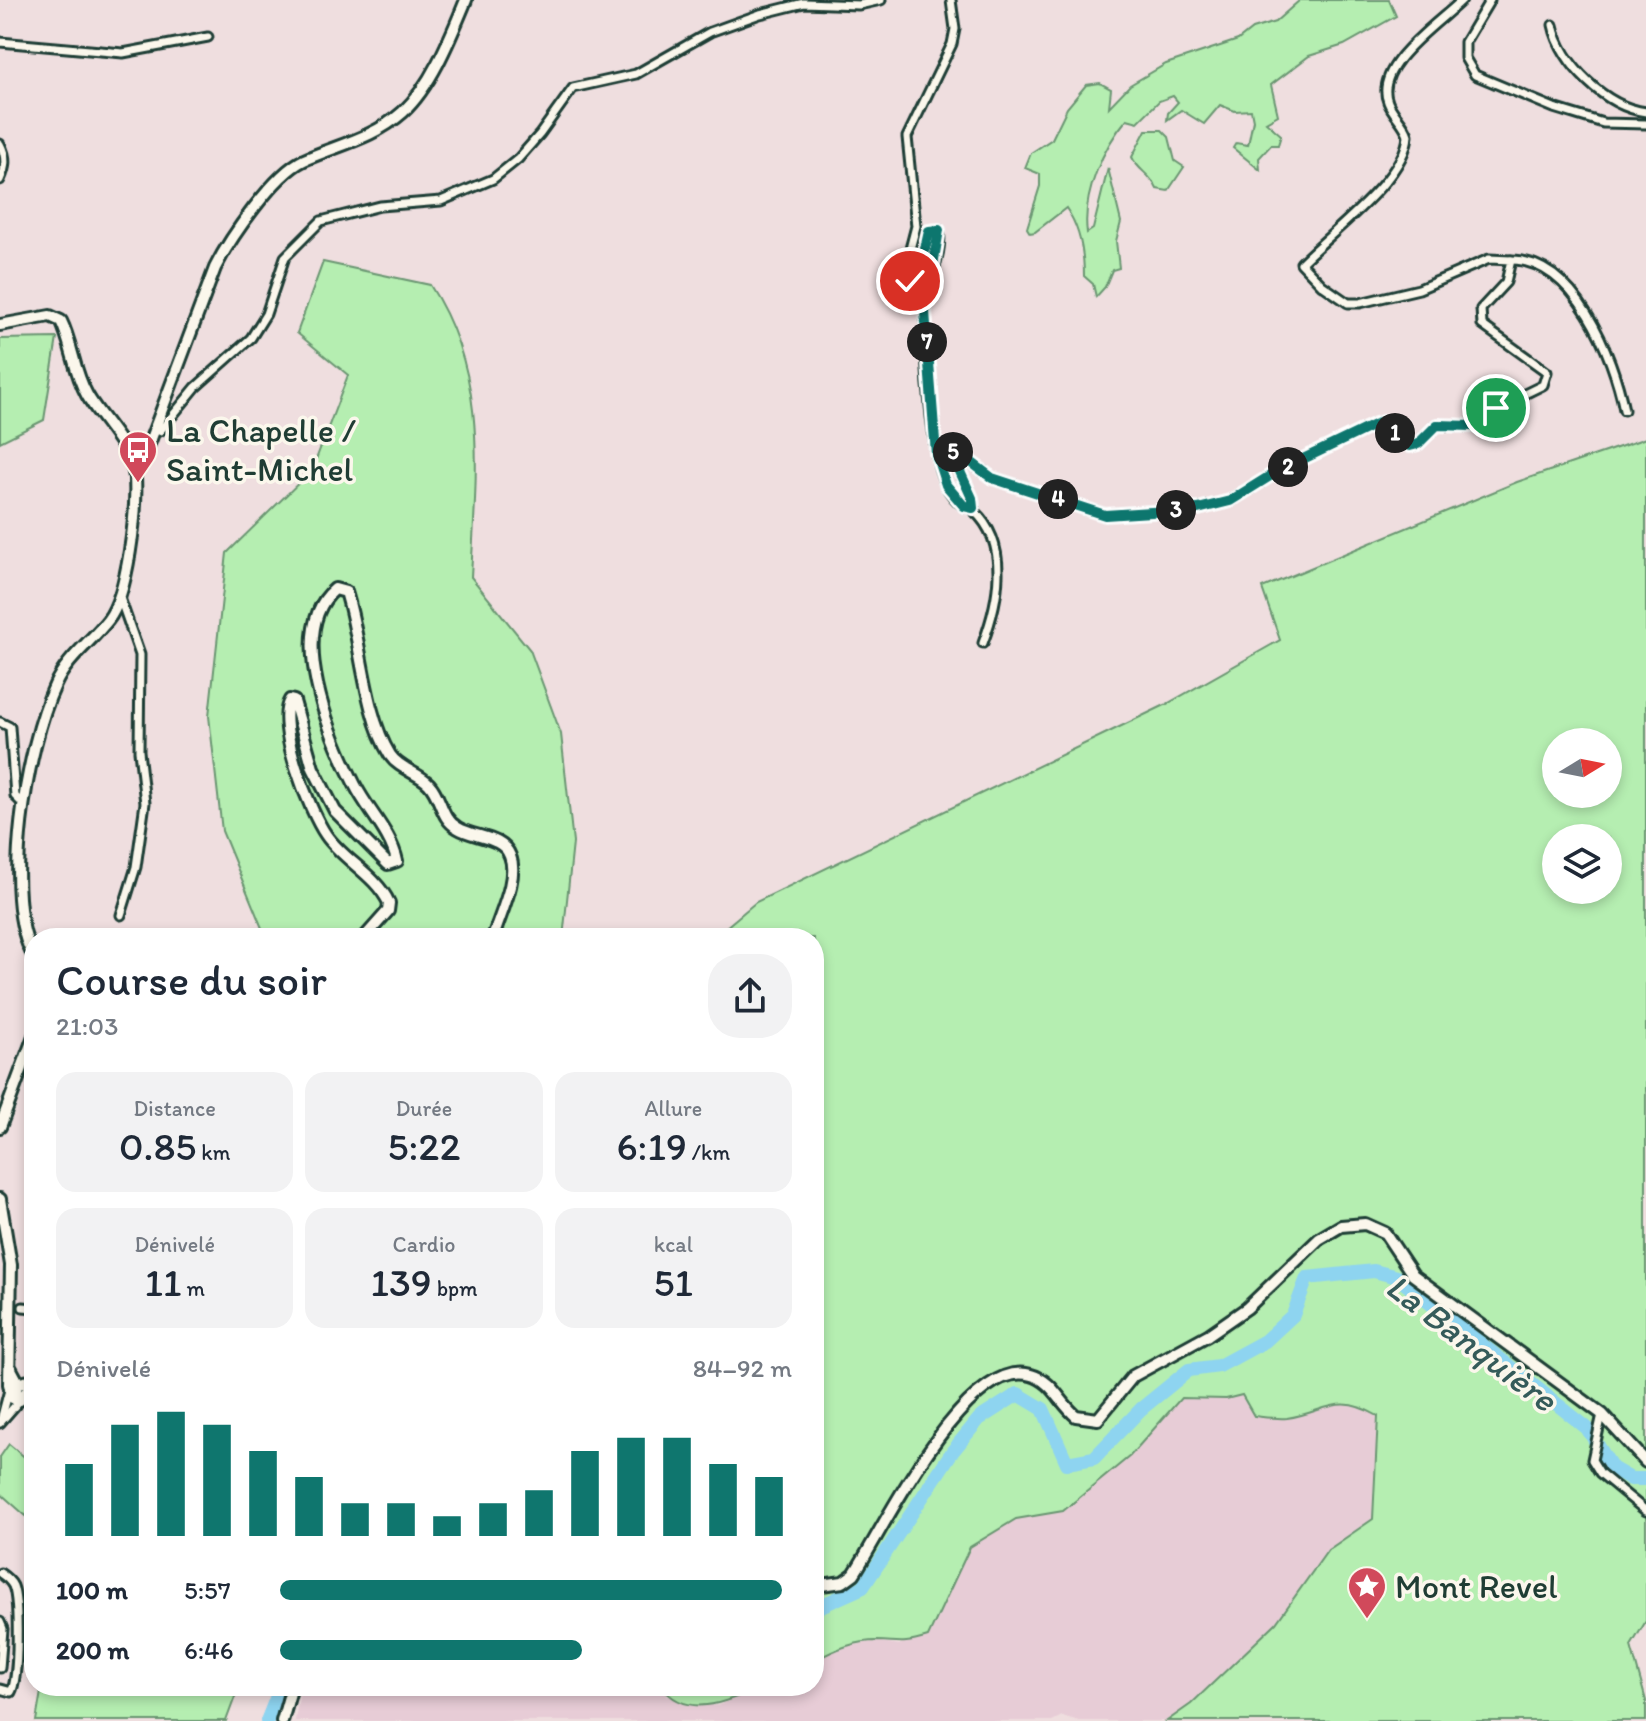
<!DOCTYPE html>
<html lang="fr">
<meta charset="utf-8">
<style>
body{margin:0;font-family:Itim,sans-serif;background:#f2f2f3;color:#1f2937;height:100vh;display:flex;flex-direction:column;font-size:30px;white-space:nowrap}
*{box-sizing:border-box;margin:0}
p{font-size:26px;color:#747a83}
.icon{flex:none;width:44px;height:44px;fill:none;stroke:currentColor;stroke-width:2;stroke-linecap:round;stroke-linejoin:round}
.map{position:relative;flex:1;overflow:hidden}
.details{position:absolute;left:24px;top:928px;width:800px;height:768px;display:flex;flex-direction:column;background:#fff;border-radius:32px;box-shadow:0 4px 12px #0003}
.details>*{flex:none}
.needle{width:52px;rotate:80deg}
.controls{position:absolute;left:1542px;top:728px;display:grid;gap:16px}
.controls a{display:grid;place-items:center;width:80px;height:80px;border-radius:50%;background:#fff;box-shadow:0 4px 12px #0003;font-size:40px}
.pin{position:absolute;display:grid;place-items:center;width:68px;height:68px;color:#fff;margin:-34px;border:4px solid #fff;border-radius:50%;box-shadow:0 2px 8px #0007}
.km{position:absolute;width:40px;height:40px;margin:-20px;border-radius:50%;background:#222;color:#fff;font-size:22px;line-height:40px;text-align:center}
.round{display:grid;place-items:center;flex:none;width:84px;height:84px;border-radius:32px;background:#f2f2f3}
.headline{display:flex;align-items:center;justify-content:space-between;height:136px;padding:0 32px}
h1{font-size:44px;font-weight:600;line-height:60px}
.metrics{display:grid;grid-template-columns:repeat(3,1fr);gap:12px;height:136px;padding:8px 32px}
.metrics div{display:grid;align-content:center;border-radius:20px;background:#f2f2f3;text-align:center}
.metrics b{font-size:40px;font-weight:600}
.metrics small{font-size:22px;font-weight:400}
.metrics p{font-size:22px}
.chart{height:224px;padding:16px 32px}
.chart p{display:flex;justify-content:space-between}
.chart svg{width:100%;height:144px;margin-top:8px;stroke:#0f766e;stroke-width:6}
ul{padding:0 32px;list-style:none;font-size:26px}
li{display:grid;grid-template-columns:128px 96px 1fr;align-items:center;height:60px}
li i{height:20px;border-radius:10px;background:#0f766e}
.map>svg:first-child{display:block}
.built{fill:#e7ccd6}
.green{fill:#b5eeb1;stroke:#6a9672;stroke-width:2;fill-rule:evenodd}
.lines{fill:none;stroke-linecap:round;stroke-linejoin:round}
.river{stroke:#8ed4f0;stroke-width:14}
.street-casing{stroke:#1f3d34;stroke-width:13}
.secondary-casing{stroke:#1f3d34;stroke-width:16}
.street{stroke:#fbf7ec;stroke-width:7}
.secondary{stroke:#fbf7ec;stroke-width:10}
.route-casing{stroke:#fff;stroke-width:16}
.route{stroke:#0f766e;stroke-width:10}
.labels{text-anchor:middle;stroke-width:7;stroke-linejoin:round;paint-order:stroke}
.poi-label{font-size:34px;fill:#1f3d34;stroke:#fbf7ec;text-anchor:start}
.water-label{font-size:36px;font-style:italic;fill:#355b5a;stroke:#fbf7ec}
</style>
<div class="map">
<svg width="1646" height="1721" viewBox="0 0 1646 1721">
<rect width="100%" height="100%" fill="#efdedf"/>
<filter id="ink" filterUnits="userSpaceOnUse"><feTurbulence type="fractalNoise" baseFrequency=".0125" numOctaves="2"/><feDisplacementMap in="SourceGraphic" scale="16" xChannelSelector="R" yChannelSelector="G"/><feConvolveMatrix kernelMatrix="1 2 1 2 8 2 1 2 1" color-interpolation-filters="sRGB"/></filter>
<g filter="url(#ink)">
<path class="built" d="M1242 1395 1286 1418 1332 1403 1357 1405 1378 1417 1373 1519 1328 1550 1276 1623 1191 1704 1167 1721H1079L1062 1716 1052 1721H295L301 1686H661L667 1696 717 1706 762 1686H814V1661L837 1648 877 1641 900 1645 970 1547 1016 1519 1063 1511 1130 1456 1181 1398 1226 1399Z"/>
<g class="green">
<path d="M1300 0H1389L1396 16 1344 45 1309 56 1271 85 1278 115 1266 122 1281 135 1278 145H1271L1259 158 1260 170 1233 148 1236 143 1248 145 1253 120 1251 110 1235 111 1220 105 1204 124 1181 110 1167 120 1168 113 1178 102 1173 96 1159 101 1138 122 1127 119C1103 147 1082 195 1087 233L1093 229 1108 168 1121 222 1116 241 1119 268 1112 270 1105 287 1096 297 1093 284 1084 276C1084 252 1080 228 1066 208L1035 232 1030 233 1027 228 1040 186V174L1025 168 1031 153 1052 139 1067 108 1086 85 1100 83 1111 89 1109 107 1130 85 1166 64 1238 40 1252 29 1275 22Z"/>
<path d="M1146 130H1162L1169 137 1175 161 1184 167 1168 191 1157 189C1150 173 1138 171 1132 157Z"/>
<path d="M323 262 430 285C489 376 476 474 471 577L530 650 561 734 573 843 563 938H259L262 928 222 831 209 716 227 553 312 470 348 375 297 333Z"/>
<path d="M57 338 44 420 0 442V339Z"/>
<path d="M1646 438V1621L1631 1646 1646 1701V1721H1167L1191 1704 1276 1623 1328 1550 1373 1519 1378 1416C1336 1392 1327 1412 1287 1418 1277 1419 1264 1417 1254 1416L1242 1395 1226 1399 1181 1398 1130 1456 1063 1511 1016 1519 970 1547 928 1637C901 1645 902 1642 877 1641 855 1641 833 1650 814 1661V938H713L756 902 1165 705 1280 640 1262 588 1517 482ZM1556 742H1608V794H1556ZM1556 838H1608V890H1556Z"/>
<path d="M9 1444 34 1465V1503L26 1516 0 1493V1457Z"/>
<path d="M42 1686H239L226 1721H36Z"/>
<path d="M661 1686H762C728 1701 688 1721 661 1686Z"/>
</g>
<g class="lines">
<g class="river">
<path d="M814 1609 863 1587 952 1452 979 1419 1018 1394 1043 1409 1067 1463 1094 1458 1141 1409 1189 1370 1219 1366 1265 1341 1293 1315 1307 1278 1374 1271 1397 1277 1587 1428 1612 1468 1631 1479H1646"/>
<path d="M267 1721 281 1686"/>
</g>
<g class="street-casing">
<g id="street">
<path d="M951 0 955 29 952 44 907 137 916 226 904 272 905 279 915 280 929 231 939 230C944 255 925 286 925 313 925 358 929 408 936 453 939 471 947 496 964 506 972 510 968 504 974 511 1011 545 998 603 983 643"/>
<path d="M1490 0 1465 42V58L1475 75 1554 108 1603 123 1646 124"/>
<path d="M1553 25C1561 64 1606 107 1646 112"/>
<path d="M0 42 123 53 208 37"/>
<path d="M0 144C7 157 6 167 0 180"/>
<path d="M1511 260C1575 260 1613 355 1624 410"/>
<path d="M154 431H160L196 387 251 338 266 314 285 257 321 221 380 206 441 201 493 179 518 159 540 134 573 88 636 74 710 32 760 14 804 3 859 5 881 0"/>
<path d="M973 508 972 498 952 454 954 449 992 478 1105 515 1198 509 1230 501 1278 471 1376 424 1383 422 1410 446 1418 444 1437 425 1472 426 1496 408 1543 385 1547 372 1482 325 1481 309 1506 282 1511 260 1489 259 1419 289 1360 303H1348L1322 285 1301 263C1331 232 1406 178 1408 135 1404 122 1393 115 1388 102 1373 66 1439 23 1462 0"/>
<path d="M120 598 140 655 139 751 145 803 136 867 121 915"/>
<path d="M0 722 10 727 15 796 23 804"/>
<path d="M23 1307 34 1308"/>
<path d="M1602 1414 1592 1460 1600 1473 1646 1511"/>
<path d="M1 1420 9 1390"/>
<path d="M0 1423 20 1400 16 1382"/>
<path d="M0 1573C6 1577 10 1580 13 1586 19 1601 19 1679 11 1692L0 1689"/>
<path d="M0 1622 3 1629 0 1668"/>
</g>
</g>
<g class="secondary-casing">
<g id="secondary">
<path d="M0 325 50 316 61 321C72 343 73 370 87 395 101 420 133 449 135 478 137 511 128 595 108 620 91 642 67 658 55 685 27 745 0 899 34 957"/>
<path d="M134 468 146 452 215 268C230 238 274 174 304 160 338 145 374 138 403 112 432 85 451 36 466 0"/>
<path d="M364 938 388 911 389 903C376 875 343 860 326 835 310 812 275 725 290 700L294 701 313 768 335 811 388 864 397 861C391 833 368 811 355 785 331 738 285 631 335 589L346 592C361 638 364 714 390 755 399 769 419 773 429 784 442 798 440 818 458 828 474 838 503 836 510 856 519 878 499 916 493 938"/>
<path d="M0 1127 34 1036"/>
<path d="M0 1199 11 1265 9 1384 12 1398 20 1400 34 1382"/>
<path d="M11 1369 19 1384 34 1379"/>
<path d="M814 1586 843 1582 854 1574C883 1530 966 1355 1031 1375 1053 1381 1060 1403 1076 1416L1098 1419 1133 1376 1208 1335 1247 1308 1319 1239 1341 1226 1365 1224 1385 1233 1413 1275 1602 1414 1646 1462"/>
<path d="M282 1721 292 1686"/>
</g>
</g>
<use href="#street" class="street"/>
<use href="#secondary" class="secondary"/>
</g>
</g>
<g class="lines" filter="url(#ink)">
<g class="route-casing">
<path id="route" d="M910 281 919 276 929 231 939 230 925 312 936 454 946 485 964 506 973 508 972 498 952 454 954 449 992 478 1105 515 1198 509 1230 501 1278 471 1376 424 1383 422 1410 446 1418 444 1437 425 1472 426 1496 408"/>
</g>
<use href="#route" class="route"/>
</g>
<defs>
<g id="bus-pin" transform="scale(2)"><path d="M0 17L-7.5 6A9.5 9.5 0 1 1 7.5 6Z" fill="#d1495b" stroke="#fbf7ec"/><path d="M-5-6H5V4H4V6H2V4H-2V6H-4V4H-5ZM-3.5-4V0h7V-4ZM-3.5 1.2v1.5H-2V1.2ZM2 1.2v1.5H3.5V1.2Z" fill="#fff"/></g>
<g id="sight-pin" transform="scale(2)"><path d="M0 17L-7.5 6A9.5 9.5 0 1 1 7.5 6Z" fill="#d1495b" stroke="#fbf7ec"/><path d="M0-6L1.8-2.2L6-1.7L2.9 1.2L3.7 5.4L0 3.3L-3.7 5.4L-2.9 1.2L-6-1.7L-1.8-2.2Z" fill="#fff"/></g>
</defs>
<g fill-rule="evenodd">
<use href="#bus-pin" x="138" y="450"/>
<use href="#sight-pin" x="1367" y="1586"/>
</g>
<g class="labels">
<g class="poi-label">
<text x="166" y="442">La Chapelle /<tspan x="166" dy="39">Saint-Michel</tspan></text>
<text x="1395" y="1598">Mont Revel</text>
</g>
<g class="water-label">
<text transform="translate(1472 1342) rotate(37)" y="13">La Banquière</text>
</g>
</g>
</svg>
<div class="controls">
<a><svg class="needle" viewBox="-14 -14 28 28"><path d="M0-13l5 13h-10z" fill="#e53935"/><path d="M0 13l5-13h-10z" fill="#747a83"/></svg></a>
<a><svg class="icon" aria-label="layers" viewBox="0 0 24 24"><path d="M12 4l9 5-9 5-9-5zM3 14l9 5 9-5"/></svg></a>
</div>
<div class="pin" style="left:1496px;top:408px;background:#1e9e55"><svg class="icon" aria-label="arrive" viewBox="0 0 24 24"><path d="M6 21V4h12l-3 4 3 4H6"/></svg></div>
<div class="pin" style="left:910px;top:281px;background:#d93025"><svg class="icon" aria-label="check" viewBox="0 0 24 24"><path d="M5 12l5 5 9-10"/></svg></div>
<b class="km" style="left:1395px;top:433px">1</b>
<b class="km" style="left:1288px;top:467px">2</b>
<b class="km" style="left:1176px;top:510px">3</b>
<b class="km" style="left:1058px;top:499px">4</b>
<b class="km" style="left:953px;top:452px">5</b>
<b class="km" style="left:927px;top:342px">7</b>
<section class="details">
<div class="headline"><div><h1>Course du soir</h1><p>21:03</p></div><a class="round"><svg class="icon" aria-label="share" viewBox="0 0 24 24"><path d="M12 15V3M7 8l5-5 5 5M5 13v7h14v-7"/></svg></a></div>
<div class="metrics">
<div><p>Distance</p><b>0.85<small> km</small></b></div>
<div><p>Durée</p><b>5:22</b></div>
<div><p>Allure</p><b>6:19<small> /km</small></b></div>
</div>
<div class="metrics">
<div><p>Dénivelé</p><b>11<small> m</small></b></div>
<div><p>Cardio</p><b>139<small> bpm</small></b></div>
<div><p>kcal</p><b>51</b></div>
</div>
<div class="chart"><p><span>Dénivelé</span>84–92 m</p>
<svg viewBox="0 0 160 44" preserveAspectRatio="none"><path d="M5 44V22M15 44V10M25 44V6M35 44V10M45 44V18M55 44V26M65 44V34M75 44V34M85 44V38M95 44V34M105 44V30M115 44V18M125 44V14M135 44V14M145 44V22M155 44V26"/></svg>
</div>
<ul>
<li><b>100 m</b>5:57<i style="width:98%"></i></li>
<li><b>200 m</b>6:46<i style="width:59%"></i></li>
</ul>
</section>
</div>
